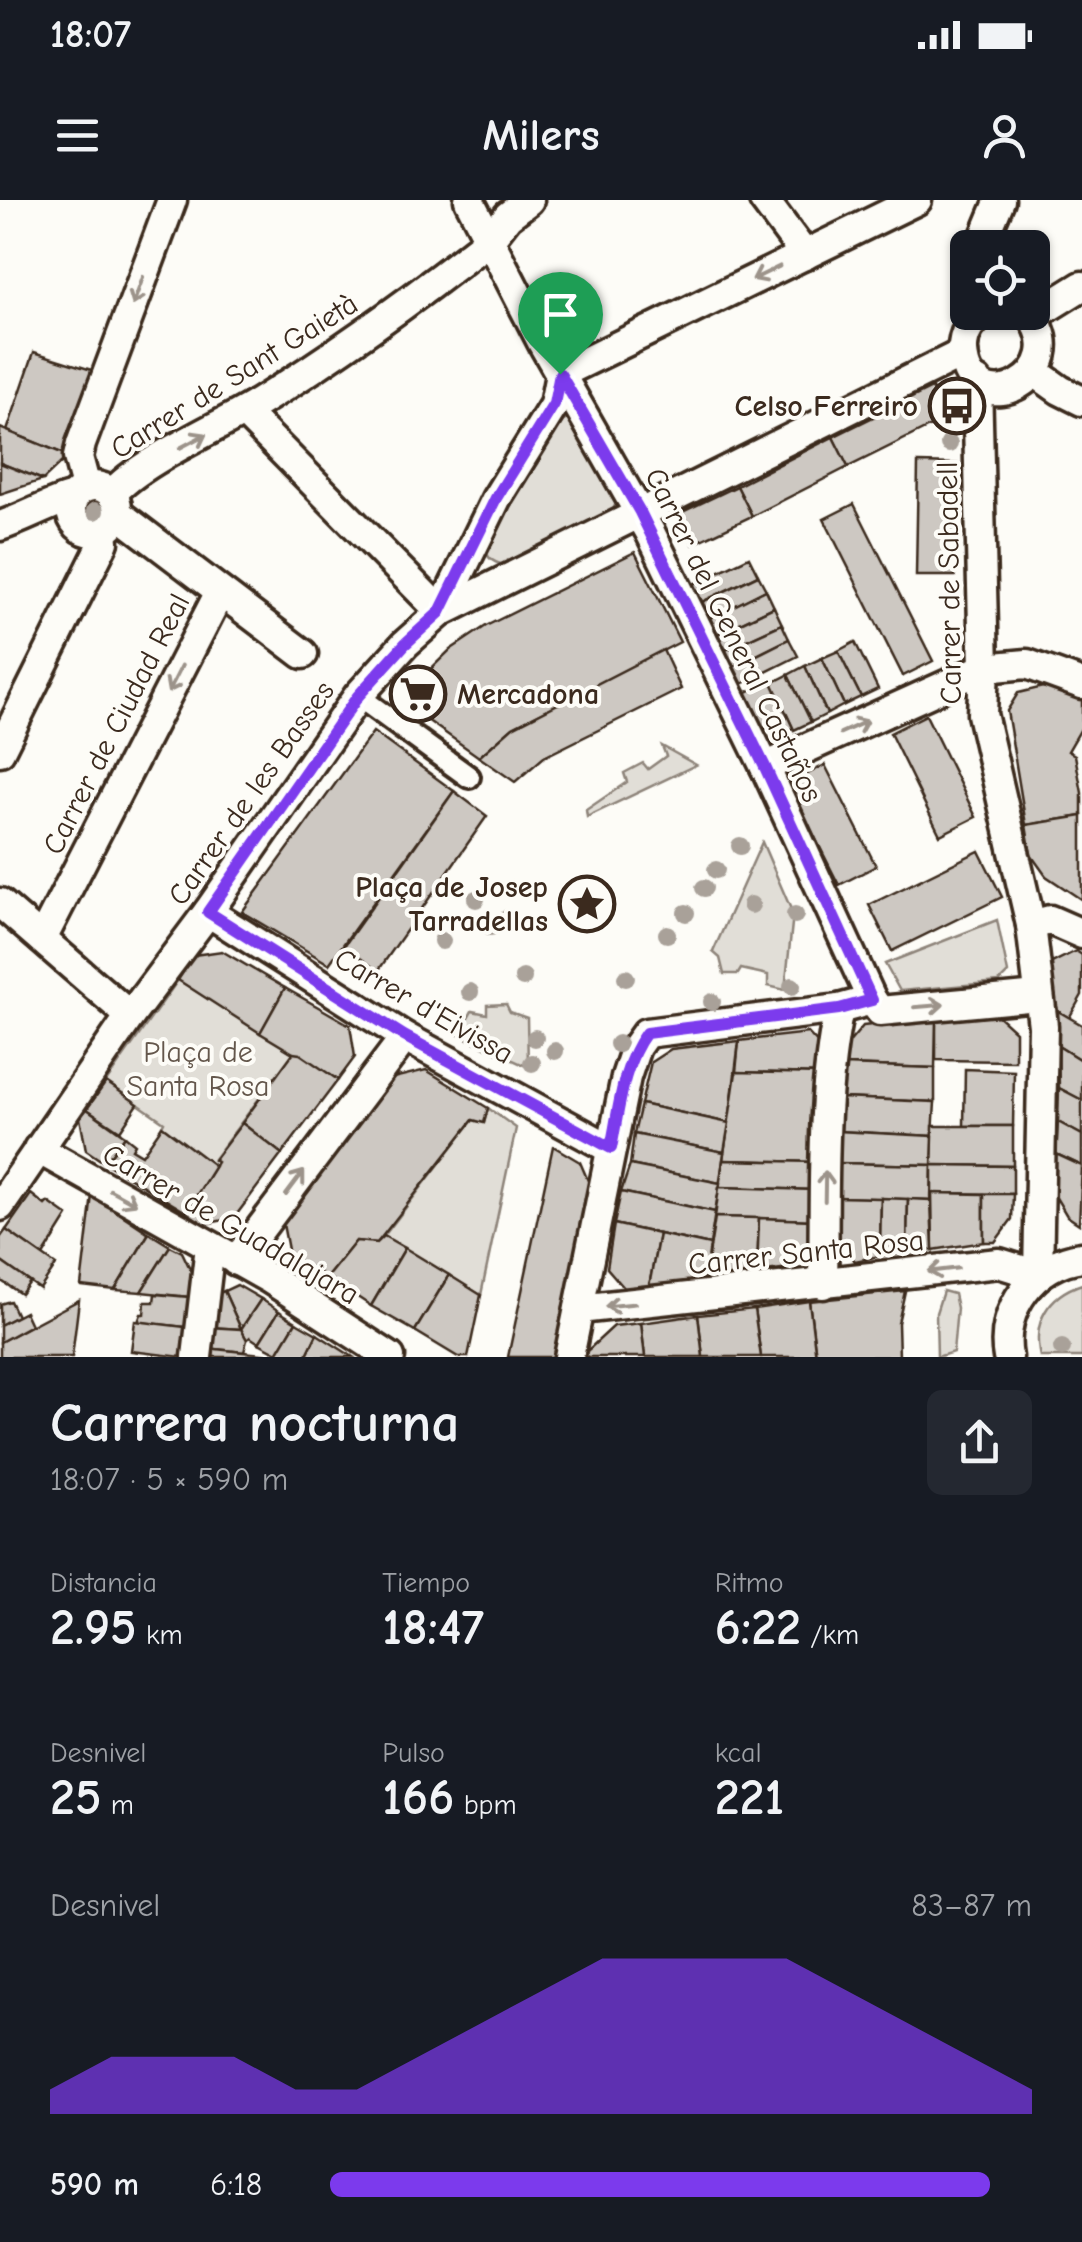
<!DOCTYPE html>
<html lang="es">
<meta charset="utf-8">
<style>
body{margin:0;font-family:"Comic Neue",sans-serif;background:#242831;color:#f1f3f6;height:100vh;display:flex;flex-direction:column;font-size:38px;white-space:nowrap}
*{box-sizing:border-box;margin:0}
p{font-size:32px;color:#9ea1a6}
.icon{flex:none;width:55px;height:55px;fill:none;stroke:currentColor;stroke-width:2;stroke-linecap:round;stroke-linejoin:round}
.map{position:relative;height:1157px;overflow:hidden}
.side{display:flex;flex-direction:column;background:#171b24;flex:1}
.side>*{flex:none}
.tools{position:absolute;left:950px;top:30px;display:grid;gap:20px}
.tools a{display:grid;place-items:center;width:100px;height:100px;border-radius:15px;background:#171b24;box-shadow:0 2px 8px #0004;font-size:50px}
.pin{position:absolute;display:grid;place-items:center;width:85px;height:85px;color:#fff;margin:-102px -42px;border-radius:50% 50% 50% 0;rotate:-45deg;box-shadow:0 0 10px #0007}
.pin .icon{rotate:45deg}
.round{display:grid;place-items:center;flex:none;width:105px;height:105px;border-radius:15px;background:#242831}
.headline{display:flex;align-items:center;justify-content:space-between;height:170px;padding:0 50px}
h1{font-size:55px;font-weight:800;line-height:75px}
.stats{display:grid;grid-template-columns:repeat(3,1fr);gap:15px;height:170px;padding:10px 50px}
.stats div{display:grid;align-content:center}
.stats b{font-size:50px;font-weight:800}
.stats small{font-size:28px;font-weight:400}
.stats p{font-size:28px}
.chart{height:280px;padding:20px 50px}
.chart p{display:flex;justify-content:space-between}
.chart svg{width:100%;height:180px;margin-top:10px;fill:#7c3aed;opacity:.7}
ul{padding:0 50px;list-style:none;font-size:32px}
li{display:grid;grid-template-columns:160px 120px 1fr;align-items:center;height:75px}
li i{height:25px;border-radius:12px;background:#7c3aed}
.status{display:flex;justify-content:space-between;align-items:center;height:70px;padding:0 50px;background:#171b24;direction:ltr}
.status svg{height:28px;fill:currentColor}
header{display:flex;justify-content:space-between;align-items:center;height:130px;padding:0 50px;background:#171b24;font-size:45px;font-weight:800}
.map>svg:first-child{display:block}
.green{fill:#e1ded7;stroke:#8e847a;stroke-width:2.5}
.building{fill:#cdc8c2;stroke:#3b2a1e;stroke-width:2.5}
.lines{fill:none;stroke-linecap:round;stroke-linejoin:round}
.pedestrian-casing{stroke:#3b2a1e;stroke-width:28}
.minor-casing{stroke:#3b2a1e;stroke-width:35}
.pedestrian{stroke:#fdfcf7;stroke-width:20}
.minor{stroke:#fdfcf7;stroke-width:28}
.tree{fill:#a9a199}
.oneway{stroke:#9c938a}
.route-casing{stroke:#fff;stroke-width:20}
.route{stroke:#7c3aed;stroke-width:12}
.labels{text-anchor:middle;stroke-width:8;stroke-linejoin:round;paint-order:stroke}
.street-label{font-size:30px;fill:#3b2a1e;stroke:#fdfcf7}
.poi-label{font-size:30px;font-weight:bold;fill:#3b2a1e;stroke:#fdfcf7;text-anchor:end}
.park-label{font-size:30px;fill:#64574c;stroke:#fdfcf7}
</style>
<div class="status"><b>18:07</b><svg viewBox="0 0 49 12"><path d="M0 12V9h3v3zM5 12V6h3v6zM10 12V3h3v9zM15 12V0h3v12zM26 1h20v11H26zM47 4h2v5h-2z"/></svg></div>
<header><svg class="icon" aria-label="menu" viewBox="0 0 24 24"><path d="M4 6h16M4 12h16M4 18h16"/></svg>Milers<svg class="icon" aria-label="person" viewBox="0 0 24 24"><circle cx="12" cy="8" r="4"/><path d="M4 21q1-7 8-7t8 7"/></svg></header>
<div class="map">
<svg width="1082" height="1157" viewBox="0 0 1082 1157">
<rect width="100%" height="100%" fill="#fdfcf7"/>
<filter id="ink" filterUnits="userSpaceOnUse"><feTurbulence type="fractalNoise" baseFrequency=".01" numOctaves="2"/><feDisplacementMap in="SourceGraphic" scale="20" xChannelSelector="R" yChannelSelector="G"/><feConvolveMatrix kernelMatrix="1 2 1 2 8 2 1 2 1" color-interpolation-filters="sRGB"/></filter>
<g filter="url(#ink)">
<g class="green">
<path d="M570 218 617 301 608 320 510 366C496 364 486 360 484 345L558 223Z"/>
<path d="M662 546 696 565 587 617 586 610 627 582 624 573 643 563 648 569 666 556Z"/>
<path d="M762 642 793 714 785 790 768 786V775L741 769 738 774H724L720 758 713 752Z"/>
<path d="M997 720 1008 773 999 782 900 791 885 764Z"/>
<path d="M178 780 293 853 214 959 217 962 215 966 162 926 164 922 106 882Z"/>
<path d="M506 804 510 812 527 818 528 867 459 835 472 811 487 814V805Z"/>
<path d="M488 908 516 928 481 1095 384 1036 473 920 484 923Z"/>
<path d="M1082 1084V1157H1040C1032 1122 1048 1095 1082 1084Z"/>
<path d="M943 1091 954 1094 957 1108 953 1152 937 1157 936 1113Z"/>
</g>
<g class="building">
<path d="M34 152 95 171 64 254 7 231Z"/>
<path d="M932 188 947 218 848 267 833 237Z"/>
<path d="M0 228 64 254 62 262 43 280 0 263Z"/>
<path d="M833 237 848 267 752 316 737 286Z"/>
<path d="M0 263 43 280 0 294Z"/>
<path d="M918 263 957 264 955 376H916Z"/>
<path d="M737 286 752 316 693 344 678 314Z"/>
<path d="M854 304 933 461 903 476 824 319Z"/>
<path d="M635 352 680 442 513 527 479 557 399 500 450 450 486 426Z"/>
<path d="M749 357 758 375 700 403 691 385Z"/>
<path d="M758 375 766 390 708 419 700 403Z"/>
<path d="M766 390 774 407 715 435 708 419Z"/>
<path d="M774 407 782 424 723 451 715 435Z"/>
<path d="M782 424 789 439 731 468 723 451Z"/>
<path d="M789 439 798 456 740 485 731 468Z"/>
<path d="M855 442 878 489 861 497 838 451Z"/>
<path d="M663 450 681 489 544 557 515 582 479 557 513 527Z"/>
<path d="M838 451 861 497 844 505 822 458Z"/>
<path d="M822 458 844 505 827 514 805 466Z"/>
<path d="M805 466 827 514 811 522 788 475Z"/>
<path d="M788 475 811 522 794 530 772 483Z"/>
<path d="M771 480 793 528 779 535 761 526 745 493Z"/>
<path d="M1043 487 1082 497V527L1068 551 1075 555 1082 593V616L1026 625 1007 511 1018 493Z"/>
<path d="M926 515 976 617 940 635 890 533Z"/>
<path d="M373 532 454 591 329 764 242 712Z"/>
<path d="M825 565 876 666 839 685 788 584Z"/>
<path d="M454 591 487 616 378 771 344 746Z"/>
<path d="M1082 616V700L1046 676 1031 655 1026 625Z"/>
<path d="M979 651 1002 697 892 751 869 705Z"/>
<path d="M222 751 285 788 260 833 178 780 194 755Z"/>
<path d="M1076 751 1082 755V795L1069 818 1058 811 1048 765Z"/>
<path d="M285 788 350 825 355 857 338 880 260 833Z"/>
<path d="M1058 811 1082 825V861L1058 846Z"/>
<path d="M995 813 1015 831V861L936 860V818Z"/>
<path d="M936 818 935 868 842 865 843 850 863 826Z"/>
<path d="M808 833 822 848 821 874 736 872 739 841Z"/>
<path d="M739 841 729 923 641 904 651 862 671 849Z"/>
<path d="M1058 846 1082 861V900L1059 888Z"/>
<path d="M293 853 300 854 338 880 282 954 242 923Z"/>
<path d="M842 865 935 868V902L841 898Z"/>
<path d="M965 869 1014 871 1013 926H964Z"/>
<path d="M426 870 488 908 484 923 473 920 377 1043 356 1041 327 1077 289 1055 283 1024 393 878Z"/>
<path d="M736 872 821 874 815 962 723 960Z"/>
<path d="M106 882 138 904 120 931 87 909Z"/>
<path d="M1059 888 1082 900V935L1058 922Z"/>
<path d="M841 898 935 902 933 936 837 931Z"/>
<path d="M641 904 729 923 724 952 634 934Z"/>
<path d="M87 909 125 936 105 963 86 950 80 918Z"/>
<path d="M1058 922 1082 935V966L1056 954Z"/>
<path d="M242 923 282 954 234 1018 204 1024 186 1012 217 962 214 960Z"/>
<path d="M162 926 215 966 186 1012 105 963 125 936 135 944 132 949 142 955Z"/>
<path d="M933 926H1013V966L932 965Z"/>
<path d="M837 931 933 936 932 965 837 963Z"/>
<path d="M634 934 724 952 720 983 630 965Z"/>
<path d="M553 946 580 962 592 990 556 1157H508Z"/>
<path d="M1056 954 1082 966 1079 1024 1067 1016 1055 996Z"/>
<path d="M723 960 815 962 814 990 719 987Z"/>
<path d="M837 963 932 965 931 1000 834 997Z"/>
<path d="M630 965 720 983 715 1012 621 992Z"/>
<path d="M932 965 1013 966V994L932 993Z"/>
<path d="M719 987 814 990 812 1020 715 1017Z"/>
<path d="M621 992 715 1012 710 1045 614 1024Z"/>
<path d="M932 993 984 994V1042L933 1050Z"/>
<path d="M31 994 45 1005 48 1002 68 1016 43 1056 6 1030Z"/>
<path d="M984 994H1013L1012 1019 995 1042H984Z"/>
<path d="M92 995 149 1033 115 1090 81 1086Z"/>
<path d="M834 997 881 998 880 1056 855 1061 834 1040Z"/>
<path d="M881 998 908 999 907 1053 880 1056Z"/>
<path d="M908 999 931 1000 933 1050 907 1053Z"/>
<path d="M715 1017 759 1018 757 1072 705 1080Z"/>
<path d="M759 1018 812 1020 811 1048 790 1068 757 1072Z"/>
<path d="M614 1024 659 1034 649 1086 626 1090 607 1068Z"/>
<path d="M6 1030 56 1065 40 1089 0 1061V1038Z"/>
<path d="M149 1033 170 1046 141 1092 115 1090Z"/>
<path d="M659 1034 710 1045 705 1080 649 1086Z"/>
<path d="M384 1036 405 1048 371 1106 327 1077 356 1041 377 1043Z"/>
<path d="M170 1046 182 1052 193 1075 189 1097 141 1092Z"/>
<path d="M405 1048 449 1075 415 1131 371 1106Z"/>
<path d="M0 1061 30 1082 21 1094 0 1080Z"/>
<path d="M449 1075 481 1095 468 1157H458L415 1131Z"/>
<path d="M237 1085 261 1099 241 1129 224 1091Z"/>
<path d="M224 1091 241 1129 208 1127 211 1098Z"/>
<path d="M905 1091 898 1123 899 1157H816L809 1101Z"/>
<path d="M155 1094 189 1097 185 1127 138 1122 141 1114H144L145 1102H154Z"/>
<path d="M261 1099 279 1111 259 1143 250 1137 247 1140 241 1129Z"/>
<path d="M79 1100 72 1157H0V1142Z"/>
<path d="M10 1101 17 1116 0 1125V1104Z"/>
<path d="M809 1101 816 1157H761L754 1109Z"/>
<path d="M754 1109 761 1157H703L698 1115Z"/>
<path d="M279 1111 296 1122 278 1153 259 1143Z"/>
<path d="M25 1112 31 1125 0 1142V1125Z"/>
<path d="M698 1115 703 1157H645L641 1123Z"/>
<path d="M135 1121 185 1127 182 1157 131 1151Z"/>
<path d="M296 1122 317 1134 306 1157H275Z"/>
<path d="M641 1123 645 1157H586L587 1151 614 1126Z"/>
<path d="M208 1127 241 1129 247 1140 244 1152 206 1148Z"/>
<path d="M317 1134 353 1157H306Z"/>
<path d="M206 1148 271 1155 275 1157H204Z"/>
</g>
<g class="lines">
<g class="pedestrian-casing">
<path id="pedestrian" d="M358 496 469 577"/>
</g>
<g class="minor-casing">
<g id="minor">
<path d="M469 0 542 142 650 332 765 567 872 800"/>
<path d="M764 0 805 55"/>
<path d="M980 48 1000 0"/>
<path d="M984 112C970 122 962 135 963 152 970 231 1082 173 1028 112"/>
<path d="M1032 117 1082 86"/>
<path d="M1039 175 1060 190 1082 201"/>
<path d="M977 181 984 468 982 514 1031 725 1043 826 1038 1075"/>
<path d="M244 212 441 412 496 299 554 205 560 174 917 0"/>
<circle cx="94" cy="309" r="23"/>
<path d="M86 287 78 257 81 244 172 0"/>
<path d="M112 294C140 261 220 227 260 202 342 151 415 98 490 39L508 16 529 0"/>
<path d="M117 313 303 454"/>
<path d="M0 326C25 318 48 304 73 297"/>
<path d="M0 551 104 342 103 330"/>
<path d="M765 567 984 468 1027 464 1082 484"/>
<path d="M0 703 130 816"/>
<path d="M208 712 405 837 611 949"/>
<path d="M1031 725 1050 720 1082 734"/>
<path d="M42 739 220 392"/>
<path d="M38 949 270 1079 390 1157"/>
<path d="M0 1006 130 816 208 712 358 496 405 444 441 412 963 153"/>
<path d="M236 1061 405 837"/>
<path d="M823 1084C825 994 820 898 839 809"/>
<path d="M579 1109 999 1063 1038 1075"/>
<path d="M197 1157 210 1046"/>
<path d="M569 1157 626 877 636 847 646 833 839 809 872 800 880 811 1038 796"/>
<path d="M1008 1157C999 1109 1035 1062 1082 1057"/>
</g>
</g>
<use href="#pedestrian" class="pedestrian"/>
<use href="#minor" class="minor"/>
</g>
<g class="tree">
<circle cx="949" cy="244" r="9"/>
<circle cx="95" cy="311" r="9"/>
<circle cx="740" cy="646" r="9"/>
<circle cx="716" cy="670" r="9"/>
<circle cx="704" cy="688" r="9"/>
<circle cx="476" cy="699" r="9"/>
<circle cx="751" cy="705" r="9"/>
<circle cx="686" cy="713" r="9"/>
<circle cx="795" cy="715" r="9"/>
<circle cx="508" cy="718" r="9"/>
<circle cx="491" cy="727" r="9"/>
<circle cx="667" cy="734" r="9"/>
<circle cx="442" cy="741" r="9"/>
<circle cx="523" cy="778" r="9"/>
<circle cx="626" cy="778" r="9"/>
<circle cx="792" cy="786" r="9"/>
<circle cx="470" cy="792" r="9"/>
<circle cx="712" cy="802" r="9"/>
<circle cx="535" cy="838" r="9"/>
<circle cx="618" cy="844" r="9"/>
<circle cx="555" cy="851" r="9"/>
<circle cx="532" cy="863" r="9"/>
<circle cx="1062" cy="1148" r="9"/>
</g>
<defs><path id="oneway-shaft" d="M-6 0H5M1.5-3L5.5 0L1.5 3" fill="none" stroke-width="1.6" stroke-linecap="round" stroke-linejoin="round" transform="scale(2.5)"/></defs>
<g class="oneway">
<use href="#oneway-shaft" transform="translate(766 73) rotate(154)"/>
<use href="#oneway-shaft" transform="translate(138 91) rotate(110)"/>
<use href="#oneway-shaft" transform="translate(193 241) rotate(-28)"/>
<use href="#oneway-shaft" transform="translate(175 479) rotate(117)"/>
<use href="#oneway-shaft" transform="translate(854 527) rotate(-24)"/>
<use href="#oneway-shaft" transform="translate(929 806) rotate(-5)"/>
<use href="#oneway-shaft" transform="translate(295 983) rotate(-53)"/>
<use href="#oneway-shaft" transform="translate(825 986) rotate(-89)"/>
<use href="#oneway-shaft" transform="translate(123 997) rotate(29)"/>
<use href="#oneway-shaft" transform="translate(943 1070) rotate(173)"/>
<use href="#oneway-shaft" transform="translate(620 1105) rotate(174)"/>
</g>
</g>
<g class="lines" filter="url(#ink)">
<g class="route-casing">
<path id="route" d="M560 174 640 312 765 567 872 800 839 809 646 833C622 865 619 910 611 948L404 836 208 712 358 496 405 444 440 412 496 298 554 204Z"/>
</g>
<use href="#route" class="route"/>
</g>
<defs>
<g id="bus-ring" transform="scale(2.875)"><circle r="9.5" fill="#fdfcf7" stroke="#3b2a1e" stroke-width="1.5"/><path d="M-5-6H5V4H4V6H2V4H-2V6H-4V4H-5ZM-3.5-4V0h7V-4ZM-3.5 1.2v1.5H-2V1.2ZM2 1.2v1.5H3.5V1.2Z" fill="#3b2a1e"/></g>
<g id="supermarket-ring" transform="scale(2.875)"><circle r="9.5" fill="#fdfcf7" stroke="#3b2a1e" stroke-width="1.5"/><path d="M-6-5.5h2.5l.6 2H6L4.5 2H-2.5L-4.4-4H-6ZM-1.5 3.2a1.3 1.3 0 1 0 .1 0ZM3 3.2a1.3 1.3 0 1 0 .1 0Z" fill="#3b2a1e"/></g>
<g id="sight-ring" transform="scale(2.875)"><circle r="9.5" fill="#fdfcf7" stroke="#3b2a1e" stroke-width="1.5"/><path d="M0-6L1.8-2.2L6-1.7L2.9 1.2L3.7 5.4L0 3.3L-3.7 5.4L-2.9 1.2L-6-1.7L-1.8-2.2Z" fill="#3b2a1e"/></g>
</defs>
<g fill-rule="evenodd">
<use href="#bus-ring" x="957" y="206"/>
<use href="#supermarket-ring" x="418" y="494"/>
<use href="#sight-ring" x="587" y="704"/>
</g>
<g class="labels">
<g class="street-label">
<text transform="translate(234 176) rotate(-32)" y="10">Carrer de Sant Gaietà</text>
<text transform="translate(949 383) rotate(-91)" y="10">Carrer de Sabadell</text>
<text transform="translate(734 435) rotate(64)" y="10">Carrer del General Castaños</text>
<text transform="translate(116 524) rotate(-63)" y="10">Carrer de Ciudad Real</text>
<text transform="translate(251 593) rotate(-55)" y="10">Carrer de les Basses</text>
<text transform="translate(424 806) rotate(30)" y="10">Carrer d'Eivissa</text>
<text transform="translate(231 1024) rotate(30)" y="10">Carrer de Guadalajara</text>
<text transform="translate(806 1052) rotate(-6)" y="10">Carrer Santa Rosa</text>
</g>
<g class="poi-label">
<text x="918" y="216">Celso Ferreiro</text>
<text x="457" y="504" text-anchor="start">Mercadona</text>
<text x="548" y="697">Plaça de Josep<tspan x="548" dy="34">Tarradellas</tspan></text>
</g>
<g class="park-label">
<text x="198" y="862">Plaça de<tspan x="198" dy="34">Santa Rosa</tspan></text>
</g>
</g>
</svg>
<div class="tools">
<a><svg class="icon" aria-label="locate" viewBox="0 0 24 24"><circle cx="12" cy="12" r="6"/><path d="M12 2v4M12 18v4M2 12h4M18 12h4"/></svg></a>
</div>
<div class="pin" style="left:560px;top:174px;background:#1e9e55"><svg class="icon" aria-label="arrive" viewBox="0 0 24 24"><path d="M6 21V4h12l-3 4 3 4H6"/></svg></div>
</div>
<section class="side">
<div class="headline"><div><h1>Carrera nocturna</h1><p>18:07 · 5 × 590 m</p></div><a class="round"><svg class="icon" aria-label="share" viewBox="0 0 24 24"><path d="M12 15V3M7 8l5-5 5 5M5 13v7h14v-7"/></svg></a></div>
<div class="stats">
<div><p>Distancia</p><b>2.95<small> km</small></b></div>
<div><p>Tiempo</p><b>18:47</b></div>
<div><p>Ritmo</p><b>6:22<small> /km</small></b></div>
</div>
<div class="stats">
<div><p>Desnivel</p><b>25<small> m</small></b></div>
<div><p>Pulso</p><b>166<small> bpm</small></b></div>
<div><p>kcal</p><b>221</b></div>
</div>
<div class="chart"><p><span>Desnivel</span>83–87 m</p>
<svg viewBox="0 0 160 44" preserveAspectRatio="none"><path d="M0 44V38L10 30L20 30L30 30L40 38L50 38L60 30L70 22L80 14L90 6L100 6L110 6L120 6L130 14L140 22L150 30L160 38V44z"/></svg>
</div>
<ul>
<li><b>590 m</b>6:18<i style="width:94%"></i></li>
</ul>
</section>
